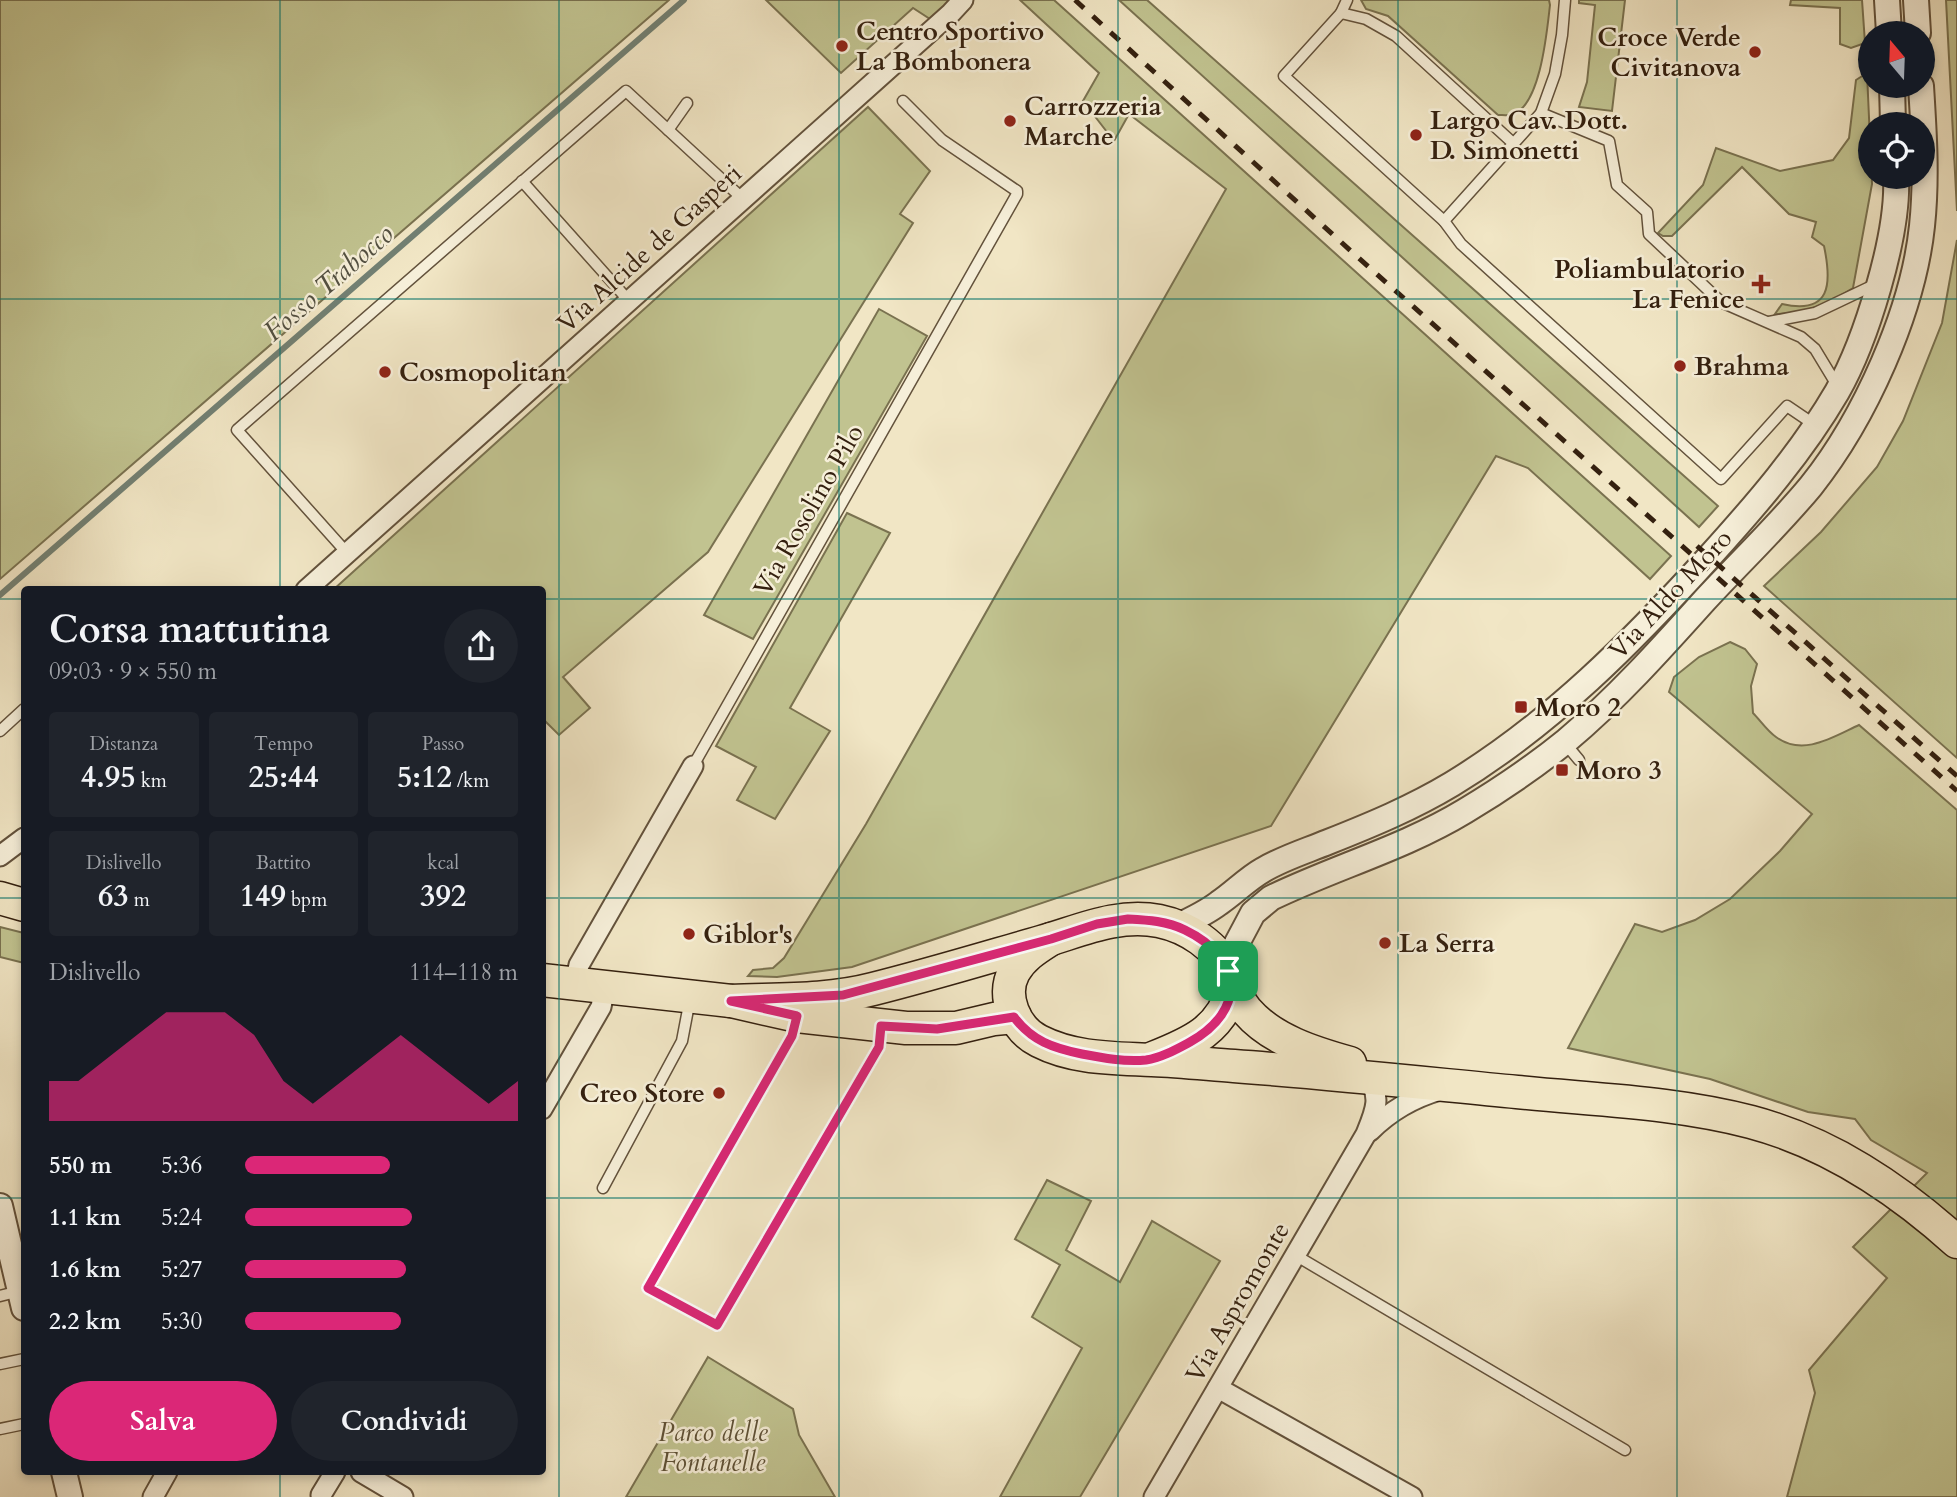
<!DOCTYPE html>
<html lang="it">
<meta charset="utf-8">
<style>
body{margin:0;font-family:Cardo,serif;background:#20242c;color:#f1f3f6;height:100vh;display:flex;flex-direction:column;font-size:26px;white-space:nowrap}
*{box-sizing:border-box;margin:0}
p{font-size:23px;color:#9ea1a6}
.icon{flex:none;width:38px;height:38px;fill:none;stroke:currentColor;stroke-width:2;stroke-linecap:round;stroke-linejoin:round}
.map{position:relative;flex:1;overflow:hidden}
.drawer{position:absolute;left:21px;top:586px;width:525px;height:889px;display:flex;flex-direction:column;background:#171b24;border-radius:7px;box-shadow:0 4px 10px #0003}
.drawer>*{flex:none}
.needle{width:46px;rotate:341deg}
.buttons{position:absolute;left:1858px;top:21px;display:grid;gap:14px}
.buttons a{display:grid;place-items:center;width:77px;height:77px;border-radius:50%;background:#171b24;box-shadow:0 4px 10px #0003;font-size:35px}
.pin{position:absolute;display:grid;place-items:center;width:60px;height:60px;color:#fff;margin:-30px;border-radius:14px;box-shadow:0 4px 10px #0006}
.round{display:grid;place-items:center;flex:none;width:74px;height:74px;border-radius:37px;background:#20242c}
.headline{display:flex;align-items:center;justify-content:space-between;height:119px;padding:0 28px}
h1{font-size:38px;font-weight:600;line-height:52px}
.figures{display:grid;grid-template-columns:repeat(3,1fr);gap:10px;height:119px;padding:7px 28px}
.figures div{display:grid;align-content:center;border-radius:7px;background:#20242c;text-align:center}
.figures b{font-size:30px;font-weight:600}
.figures small{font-size:19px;font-weight:400}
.figures p{font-size:19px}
.chart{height:196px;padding:14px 28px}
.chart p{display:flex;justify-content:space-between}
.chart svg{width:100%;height:126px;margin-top:7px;fill:#db2777;opacity:.7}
.action{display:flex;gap:14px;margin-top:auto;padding:14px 28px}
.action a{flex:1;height:80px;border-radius:42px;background:#db2777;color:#fff;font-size:28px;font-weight:600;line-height:80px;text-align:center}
.action a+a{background:#20242c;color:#f1f3f6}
ul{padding:0 28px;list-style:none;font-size:23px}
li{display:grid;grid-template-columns:112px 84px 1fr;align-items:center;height:52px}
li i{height:18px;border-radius:9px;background:#db2777}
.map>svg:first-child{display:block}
.green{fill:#c1c390;stroke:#7a7250;stroke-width:2}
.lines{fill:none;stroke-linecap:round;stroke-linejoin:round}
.stream{stroke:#728073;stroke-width:6}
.service-casing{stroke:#63523c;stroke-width:13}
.minor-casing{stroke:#63523c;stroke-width:23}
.tertiary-casing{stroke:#63523c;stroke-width:28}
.primary-casing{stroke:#34200f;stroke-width:35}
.service{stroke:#f6efd9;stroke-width:10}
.minor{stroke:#f6efd9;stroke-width:19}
.tertiary{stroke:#f6efd9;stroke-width:24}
.primary{stroke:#f1e6c5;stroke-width:32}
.rail{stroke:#34200f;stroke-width:5;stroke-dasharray:12 12;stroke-linecap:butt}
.route-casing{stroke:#fff;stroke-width:14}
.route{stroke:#db2777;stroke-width:9}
.grid{fill:none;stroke:#0f766e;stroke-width:2;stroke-opacity:0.55}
.poi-dot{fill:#8f2418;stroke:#f6efd9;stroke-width:2.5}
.labels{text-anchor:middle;stroke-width:5;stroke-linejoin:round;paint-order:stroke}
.poi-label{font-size:26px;font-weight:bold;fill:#34200f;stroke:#f6efd9;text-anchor:start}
.street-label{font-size:26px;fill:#34200f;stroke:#f6efd9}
.park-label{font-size:26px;font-style:italic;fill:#5e5136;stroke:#f6efd9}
.water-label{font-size:28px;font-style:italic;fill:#535041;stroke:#f6efd9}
</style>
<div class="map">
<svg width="1957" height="1497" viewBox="0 0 1957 1497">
<rect width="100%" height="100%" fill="#f1e6c5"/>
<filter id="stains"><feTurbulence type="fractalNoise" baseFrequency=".00286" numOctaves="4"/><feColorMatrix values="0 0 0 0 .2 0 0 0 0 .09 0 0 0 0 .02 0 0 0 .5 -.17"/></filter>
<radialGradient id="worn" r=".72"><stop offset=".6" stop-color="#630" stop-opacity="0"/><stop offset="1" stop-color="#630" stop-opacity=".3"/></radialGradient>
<g class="green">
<path d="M0 0H669L0 579Z"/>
<path d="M766 0H951L930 19 913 8 841 73Z"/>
<path d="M1020 0H1054L1671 556 1650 579 1528 468 1496 456 1271 826 852 967 777 977 748 976 753 970 773 968 784 958 866 824 1226 189 1129 114 1114 141 1083 101 1099 73Z"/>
<path d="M1119 0H1147L1718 506 1699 527Z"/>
<path d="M1361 0H1549L1550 5C1547 30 1541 103 1514 114 1510 116 1503 115 1498 115L1388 16 1366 9Z"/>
<path d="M1579 0H1625L1612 111 1579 107 1587 82 1595 5 1579 3Z"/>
<path d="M1791 0H1862L1865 43 1851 48 1840 44V8L1790 5Z"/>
<path d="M1946 0H1957V211Z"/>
<path d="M1867 73 1872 184 1853 288C1828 304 1805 314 1775 314L1782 304C1831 315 1832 284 1824 246L1812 237 1816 222 1789 214 1742 167 1672 236H1663L1658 233 1703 185 1716 148 1780 171 1833 160 1849 138 1856 80Z"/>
<path d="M868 107 930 171 900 214 913 223 708 552 563 677 590 708 559 735 543 719 542 590H333Z"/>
<path d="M1957 240V758L1764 586 1821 532 1877 467 1903 421 1942 323Z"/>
<path d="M879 309 927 336 753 639 704 615Z"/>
<path d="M847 513 890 533 790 708 830 731 775 819 737 800 756 767 716 746Z"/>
<path d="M1730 642 1745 649 1757 664 1751 686 1753 713C1760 720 1767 731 1776 737 1803 757 1833 737 1859 725L1957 810V1497H1787L1815 1393 1809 1370 1887 1278 1853 1247 1927 1173 1871 1140 1855 1119 1808 1112 1710 1079 1568 1048 1635 924 1662 932 1695 920 1730 899 1780 851 1812 814 1669 692 1674 677 1699 657Z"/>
<path d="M0 927 24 933V963L0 957Z"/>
<path d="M1047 1180 1091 1201 1066 1250 1120 1282 1152 1221 1220 1261 1080 1497H1000L1082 1348 1032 1317 1060 1265 1015 1239Z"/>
<path d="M708 1357 793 1409 799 1435 835 1497H626Z"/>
</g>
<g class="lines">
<path class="stream" d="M0 595 684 0"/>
<g class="service-casing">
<g id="service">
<path d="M1347 0 1341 13 1284 76 1444 221 1541 113 1555 74 1562 35 1565 0"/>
<path d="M1341 13 1366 19 1396 36 1514 144"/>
<path d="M1541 113 1609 141 1617 185 1647 212 1649 234 1721 302 1801 337 1815 349 1838 387"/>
<path d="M668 130 687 103"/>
<path d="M522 181 629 301"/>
<path d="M1444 221 1461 244 1721 479 1787 406 1815 425"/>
<path d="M1769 322 1815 313 1876 284"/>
<path d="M347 553 237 430 626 91 743 199"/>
<path d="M0 731 24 709"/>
<path d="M1564 742 1579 760"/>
<path d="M693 766 1017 194V191L942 140 903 101"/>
<path d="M796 1020 792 1036 648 1288 717 1325 879 1047 880 1031"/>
<path d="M603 1188 682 1041 690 999"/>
<path d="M1295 1255 1625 1450"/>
<path d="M0 1296 20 1291"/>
<path d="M0 1364 24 1359"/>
<path d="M0 1429 24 1424"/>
</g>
</g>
<g class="minor-casing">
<g id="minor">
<path d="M306 590 951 13 963 0"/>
<path d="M0 856 24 838"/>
<path d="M575 983 579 965 693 766"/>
<path d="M542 1109 601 1007 605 987"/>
<path d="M1370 1131C1390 1111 1412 1098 1440 1090"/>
<path d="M1218 1388 1412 1497"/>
<path d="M361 1472 403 1497"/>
<path d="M321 1495 335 1472"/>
<path d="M153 1497 167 1472"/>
<path d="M1154 1497 1366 1134C1375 1112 1383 1095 1366 1076"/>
</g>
</g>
<g class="tertiary-casing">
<g id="tertiary">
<path d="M1887 0 1889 33"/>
<path d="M1916 0 1918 33"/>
<path d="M1892 86 1893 124"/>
<path d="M1176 927C1191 920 1206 913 1219 903 1234 893 1247 879 1263 870 1283 858 1306 851 1328 842 1371 825 1412 808 1452 784 1551 724 1633 641 1710 556 1756 505 1802 452 1837 392 1866 341 1899 235 1896 177"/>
<path d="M1228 971 1236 945 1253 913 1271 898C1335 867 1404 848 1465 811 1500 790 1534 767 1566 741 1616 699 1660 650 1704 601 1739 563 1778 526 1811 486 1865 418 1913 312 1922 226 1927 179 1924 133 1921 86"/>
<path d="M0 1206 24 1308"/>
<path d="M64 1472 70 1497"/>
</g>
</g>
<g class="primary-casing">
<g id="primary">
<path d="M0 898 24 905"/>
<path d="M1051 939C1037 948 1023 956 1014 972 1001 996 1015 1029 1039 1041 1074 1059 1114 1058 1152 1060 1179 1061 1207 1064 1234 1066 1329 1073 1423 1083 1517 1092 1595 1100 1675 1102 1751 1122 1830 1143 1897 1188 1957 1242"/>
<path d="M542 980 731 1001 797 1016 906 1028H956L994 1019 1015 1017"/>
<path d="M731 1001C778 999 827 1001 873 989 929 975 985 958 1041 942 1080 931 1117 913 1159 921 1188 927 1217 946 1229 973 1234 987 1237 1000 1247 1011 1272 1040 1314 1053 1350 1063"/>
<path d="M1153 1058C1191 1043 1222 1030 1233 987"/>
</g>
</g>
<use href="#service" class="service"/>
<use href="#minor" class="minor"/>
<use href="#tertiary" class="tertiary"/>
<use href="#primary" class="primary"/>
<g class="rail">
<path d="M1075 0 1352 252 1957 791"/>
<path d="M1697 546 1957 776"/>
</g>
</g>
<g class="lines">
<g class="route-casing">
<path id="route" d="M1128 919C1148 920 1167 921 1185 930 1243 958 1247 1010 1190 1042 1177 1049 1161 1058 1146 1060 1124 1062 1103 1058 1082 1054 1053 1048 1032 1041 1014 1017L937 1029 881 1026 879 1047 717 1325 648 1288 792 1036 797 1016 731 1001 843 995 1051 939 1097 924Z"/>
</g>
<use href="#route" class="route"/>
</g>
<path class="grid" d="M280 0V590M559 0V1497M839 0V1497M1118 0V1497M1398 0V1497M1677 0V1497M0 299H1957M0 599H24M542 599H1957M0 898H24M542 898H1957M0 1198H24M542 1198H1957M280 1472V1497"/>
<g class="poi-dot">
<circle cx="842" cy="46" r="7"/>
<circle cx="1755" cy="52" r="7"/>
<circle cx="1010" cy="121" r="7"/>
<circle cx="1416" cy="135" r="7"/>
<path d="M1757.5 273.5h7v7h7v7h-7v7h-7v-7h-7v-7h7z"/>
<circle cx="1680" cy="366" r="7"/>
<circle cx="385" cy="372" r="7"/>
<rect x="1514" y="700" width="14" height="14" rx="3.5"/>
<rect x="1555" y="763" width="14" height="14" rx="3.5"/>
<circle cx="689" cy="934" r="7"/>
<circle cx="1385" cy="943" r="7"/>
<circle cx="719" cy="1093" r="7"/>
</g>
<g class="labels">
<g class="poi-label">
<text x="856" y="40">Centro Sportivo<tspan x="856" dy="30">La Bombonera</tspan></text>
<text x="1741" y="46" text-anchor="end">Croce Verde<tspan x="1741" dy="30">Civitanova</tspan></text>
<text x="1024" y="115">Carrozzeria<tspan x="1024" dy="30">Marche</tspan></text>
<text x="1430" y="129">Largo Cav. Dott.<tspan x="1430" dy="30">D. Simonetti</tspan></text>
<text x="1745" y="278" text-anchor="end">Poliambulatorio<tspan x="1745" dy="30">La Fenice</tspan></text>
<text x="1694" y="375">Brahma</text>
<text x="399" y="381">Cosmopolitan</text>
<text x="1535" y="716">Moro 2</text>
<text x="1576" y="779">Moro 3</text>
<text x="703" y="943">Giblor's</text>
<text x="1399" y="952">La Serra</text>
<text x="705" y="1102" text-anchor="end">Creo Store</text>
</g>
<g class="street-label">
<text transform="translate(649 248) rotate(-42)" y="9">Via Alcide de Gasperi</text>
<text transform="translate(808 510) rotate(-60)" y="9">Via Rosolino Pilo</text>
<text transform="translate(1670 594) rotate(-47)" y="9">Via Aldo Moro</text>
<text transform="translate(1237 1302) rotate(-60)" y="9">Via Aspromonte</text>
</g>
<g class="park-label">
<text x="713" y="1441">Parco delle<tspan x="713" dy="30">Fontanelle</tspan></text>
</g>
<g class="water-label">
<text transform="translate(328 282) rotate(-41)" y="10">Fosso Trabocco</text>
</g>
</g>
<rect width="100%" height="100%" filter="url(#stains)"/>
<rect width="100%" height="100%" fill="url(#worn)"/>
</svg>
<div class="buttons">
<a><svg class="needle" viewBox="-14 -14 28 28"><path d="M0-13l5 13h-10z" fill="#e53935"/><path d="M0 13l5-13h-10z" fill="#9ea1a6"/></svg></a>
<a><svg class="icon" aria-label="locate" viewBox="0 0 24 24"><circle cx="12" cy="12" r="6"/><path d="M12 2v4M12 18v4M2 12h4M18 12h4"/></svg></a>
</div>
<div class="pin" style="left:1228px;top:971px;background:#1e9e55"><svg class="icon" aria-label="arrive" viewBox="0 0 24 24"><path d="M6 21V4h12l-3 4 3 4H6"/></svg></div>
<section class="drawer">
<div class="headline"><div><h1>Corsa mattutina</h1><p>09:03 · 9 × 550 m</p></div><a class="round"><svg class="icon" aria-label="share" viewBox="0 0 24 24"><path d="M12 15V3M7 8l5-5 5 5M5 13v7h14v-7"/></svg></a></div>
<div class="figures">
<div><p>Distanza</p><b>4.95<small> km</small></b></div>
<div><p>Tempo</p><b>25:44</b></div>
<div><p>Passo</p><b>5:12<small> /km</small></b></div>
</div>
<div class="figures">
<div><p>Dislivello</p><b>63<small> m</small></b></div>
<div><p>Battito</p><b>149<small> bpm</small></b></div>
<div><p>kcal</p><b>392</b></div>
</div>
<div class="chart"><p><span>Dislivello</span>114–118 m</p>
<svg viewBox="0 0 160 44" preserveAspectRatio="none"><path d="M0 44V30L10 30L20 22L30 14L40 6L50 6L60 6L70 14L80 30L90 38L100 30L110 22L120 14L130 22L140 30L150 38L160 30V44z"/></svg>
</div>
<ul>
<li><b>550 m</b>5:36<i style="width:53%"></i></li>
<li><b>1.1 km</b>5:24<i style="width:61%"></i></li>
<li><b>1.6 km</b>5:27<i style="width:59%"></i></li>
<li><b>2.2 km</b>5:30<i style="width:57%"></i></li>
</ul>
<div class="action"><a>Salva</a><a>Condividi</a></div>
</section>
</div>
